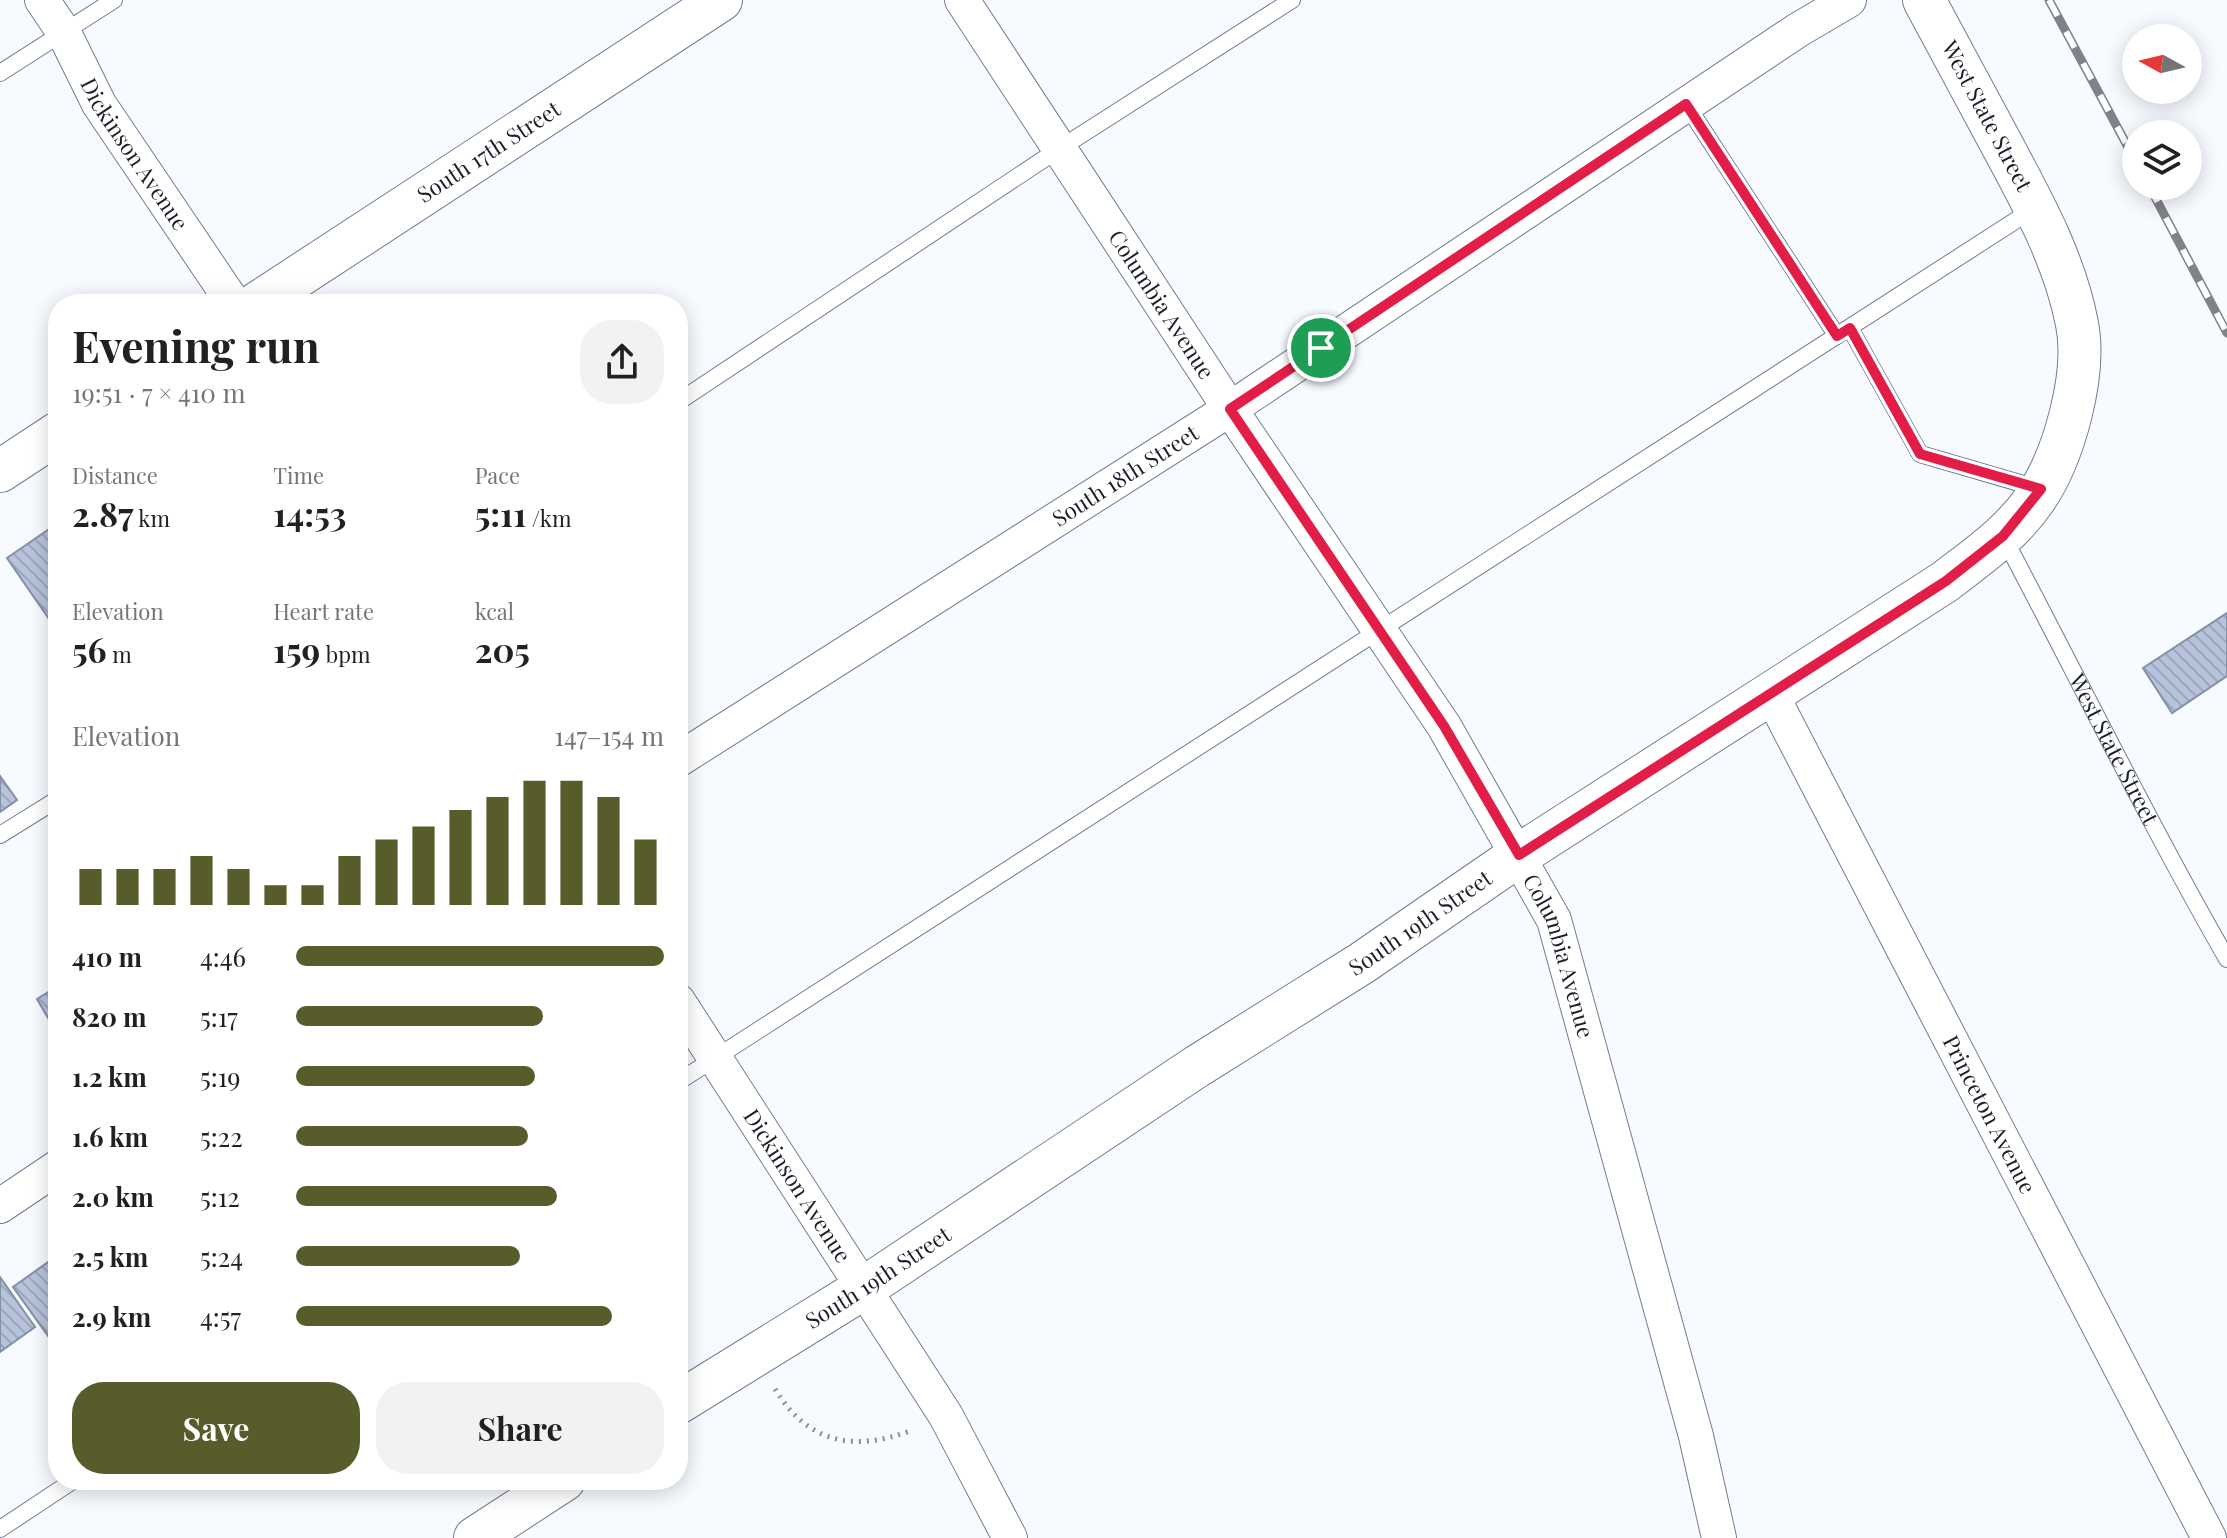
<!DOCTYPE html>
<meta charset="utf-8">
<style>
body{margin:0;font-family:"Playfair Display",serif;background:#f2f2f2;color:#202124;height:100vh;display:flex;flex-direction:column;font-size:30px;white-space:nowrap}
*{box-sizing:border-box;margin:0}
p{font-size:26px;color:#757577}
.icon{flex:none;width:44px;height:44px;fill:none;stroke:currentColor;stroke-width:2;stroke-linecap:round;stroke-linejoin:round}
.map{position:relative;flex:1;overflow:hidden}
.side{position:absolute;left:48px;top:294px;width:640px;height:1196px;display:flex;flex-direction:column;background:#fff;border-radius:32px;box-shadow:0 4px 20px #0003}
.side>*{flex:none}
.needle{width:52px;rotate:278deg}
.tools{position:absolute;left:2122px;top:24px;display:grid;gap:16px}
.tools a{display:grid;place-items:center;width:80px;height:80px;border-radius:50%;background:#fff;box-shadow:0 4px 20px #0003;font-size:40px}
.pin{position:absolute;display:grid;place-items:center;width:68px;height:68px;color:#fff;margin:-34px;border:4px solid #fff;border-radius:50%;box-shadow:0 2px 8px #0007}
.round{display:grid;place-items:center;flex:none;width:84px;height:84px;border-radius:32px;background:#f2f2f2}
.headline{display:flex;align-items:center;justify-content:space-between;height:136px;padding:0 24px}
h1{font-size:44px;font-weight:700;line-height:60px}
.figures{display:grid;grid-template-columns:repeat(3,1fr);gap:12px;height:136px;padding:8px 24px}
.figures div{display:grid;align-content:center}
.figures b{font-size:34px;font-weight:700}
.figures small{font-size:22px;font-weight:400}
.figures p{font-size:22px}
.chart{height:224px;padding:16px 24px}
.chart p{display:flex;justify-content:space-between}
.chart svg{width:100%;height:144px;margin-top:8px;stroke:#575c2a;stroke-width:6}
.button{display:flex;gap:16px;margin-top:auto;padding:16px 24px}
.button a{flex:1;height:92px;border-radius:32px;background:#575c2a;color:#fff;font-size:32px;font-weight:700;line-height:92px;text-align:center}
.button a+a{background:#f2f2f2;color:#202124}
ul{padding:0 24px;list-style:none;font-size:26px}
li{display:grid;grid-template-columns:128px 96px 1fr;align-items:center;height:60px}
li i{height:20px;border-radius:10px;background:#575c2a}
.map>svg:first-child{display:block}
.building{fill:url(#building-back-hatch);stroke:#8490a6;stroke-width:2}
.lines{fill:none;stroke-linecap:round;stroke-linejoin:round}
.service-casing{stroke:#727d93;stroke-width:18}
.minor-casing{stroke:#727d93;stroke-width:36}
.tertiary-casing{stroke:#727d93;stroke-width:44}
.path{stroke:#8b8e95;stroke-width:5;stroke-dasharray:2 6;stroke-linecap:butt}
.service{stroke:#fff;stroke-width:16}
.minor{stroke:#fff;stroke-width:34}
.tertiary{stroke:#fff;stroke-width:42}
.rail-casing{stroke:#7e8289;stroke-width:9}
.rail{stroke:#fff;stroke-width:6;stroke-dasharray:18;stroke-linecap:butt}
.route-casing{stroke:#fff;stroke-width:16}
.route{stroke:#e11d48;stroke-width:10}
.labels{text-anchor:middle;stroke-width:7;stroke-linejoin:round;paint-order:stroke}
.street-label{font-size:22px;fill:#1b1f28;stroke:#fff}
</style>
<div class="map">
<svg width="2227" height="1538" viewBox="0 0 2227 1538">
<defs>
<pattern id="building-back-hatch" width="6" height="6" patternUnits="userSpaceOnUse" patternTransform="scale(2)"><rect width="6" height="6" fill="#b6c3db"/><path d="M-1 5l2 2M0 0l6 6M5-1l2 2" fill="none" stroke="#9ca7bc"/></pattern>
</defs>
<rect width="100%" height="100%" fill="#f7faff"/>
<g class="building">
<path d="M55 525 58 529V632L7 558Z"/>
<path d="M2227 613V676L2172 713 2143 668Z"/>
<path d="M0 776 17 800 0 812Z"/>
<path d="M58 986V1035L37 999Z"/>
<path d="M58 1255V1335L51 1340 13 1287Z"/>
<path d="M0 1277 35 1327 0 1352Z"/>
</g>
<g class="lines">
<g class="service-casing">
<g id="service">
<path d="M0 73 114 0"/>
<path d="M1686 104 1837 336"/>
<path d="M1850 328 1920 454 2040 489"/>
<path d="M678 402 1059 149 1292 0"/>
<path id="s1" d="M2004 538C2078 678 2148 821 2227 959"/>
<path d="M0 835 58 799"/>
<path d="M678 1082 2035 208"/>
<path d="M0 1529 74 1480"/>
</g>
</g>
<g class="minor-casing">
<g id="minor">
<path id="s2" d="M42 0 63 31 99 104 234 304"/>
<path id="s3" d="M962 0 1230 409 1444 726 1554 920 1696 1436 1719 1538"/>
<path id="s4" d="M1770 692 2209 1538"/>
<path id="s5" d="M678 760 1230 409 1798 30 1849 0"/>
<path id="s6" d="M678 1001 946 1416 1010 1538"/>
<path d="M0 1206 58 1167"/>
</g>
</g>
<g class="tertiary-casing">
<g id="tertiary">
<path id="s7" d="M256 304 721 0"/>
<path d="M0 471 58 433"/>
<path id="s8" d="M678 1403 864 1288 1196 1067 1362 963 1519 855 1946 581C1978 556 2012 533 2035 499 2064 457 2087 374 2077 324 2065 260 2032 201 2002 145 1976 97 1950 48 1924 0"/>
<path d="M475 1538 564 1480"/>
</g>
</g>
<path class="path" d="M775 1389C808 1443 852 1452 910 1431"/>
<use href="#service" class="service"/>
<use href="#minor" class="minor"/>
<use href="#tertiary" class="tertiary"/>
<g class="rail-casing">
<g id="rail">
<path d="M2049 0 2136 162"/>
<path d="M2149 186 2227 333"/>
</g>
</g>
<use href="#rail" class="rail"/>
</g>
<g class="lines">
<g class="route-casing">
<path id="route" d="M1686 104 1837 336 1850 328 1920 454 2041 489 2003 536 1946 581 1519 855 1444 726 1230 409Z"/>
</g>
<use href="#route" class="route"/>
</g>
<g class="labels">
<g class="street-label">
<text transform="translate(1987 116) rotate(62)" y="8">West State Street</text>
<text dy="8" stroke="none"><textPath href="#s7" startOffset="278">South 17th Street</textPath></text>
<text dy="8" stroke="none"><textPath href="#s2" startOffset="180">Dickinson Avenue</textPath></text>
<text dy="8" stroke="none"><textPath href="#s3" startOffset="364">Columbia Avenue</textPath></text>
<text dy="8" stroke="none"><textPath href="#s5" startOffset="530">South 18th Street</textPath></text>
<text dy="8" stroke="none"><textPath href="#s1" startOffset="238">West State Street</textPath></text>
<text dy="8" stroke="none"><textPath href="#s8" startOffset="884">South 19th Street</textPath></text>
<text dy="8" stroke="none"><textPath href="#s3" startOffset="1130">Columbia Avenue</textPath></text>
<text dy="8" stroke="none"><textPath href="#s4" startOffset="476">Princeton Avenue</textPath></text>
<text dy="8" stroke="none"><textPath href="#s6" startOffset="220">Dickinson Avenue</textPath></text>
<text dy="8" stroke="none"><textPath href="#s8" startOffset="236">South 19th Street</textPath></text>
</g>
</g>
</svg>
<div class="tools">
<a><svg class="needle" viewBox="-14 -14 28 28"><path d="M0-13l5 13h-10z" fill="#e53935"/><path d="M0 13l5-13h-10z" fill="#757577"/></svg></a>
<a><svg class="icon" aria-label="layers" viewBox="0 0 24 24"><path d="M12 4l9 5-9 5-9-5zM3 14l9 5 9-5"/></svg></a>
</div>
<div class="pin" style="left:1321px;top:348px;background:#1e9e55"><svg class="icon" aria-label="arrive" viewBox="0 0 24 24"><path d="M6 21V4h12l-3 4 3 4H6"/></svg></div>
<section class="side">
<div class="headline"><div><h1>Evening run</h1><p>19:51 · 7 × 410 m</p></div><a class="round"><svg class="icon" aria-label="share" viewBox="0 0 24 24"><path d="M12 15V3M7 8l5-5 5 5M5 13v7h14v-7"/></svg></a></div>
<div class="figures">
<div><p>Distance</p><b>2.87<small> km</small></b></div>
<div><p>Time</p><b>14:53</b></div>
<div><p>Pace</p><b>5:11<small> /km</small></b></div>
</div>
<div class="figures">
<div><p>Elevation</p><b>56<small> m</small></b></div>
<div><p>Heart rate</p><b>159<small> bpm</small></b></div>
<div><p>kcal</p><b>205</b></div>
</div>
<div class="chart"><p><span>Elevation</span>147–154 m</p>
<svg viewBox="0 0 160 44" preserveAspectRatio="none"><path d="M5 44V33M15 44V33M25 44V33M35 44V29M45 44V33M55 44V38M65 44V38M75 44V29M85 44V24M95 44V20M105 44V15M115 44V11M125 44V6M135 44V6M145 44V11M155 44V24"/></svg>
</div>
<ul>
<li><b>410 m</b>4:46<i style="width:100%"></i></li>
<li><b>820 m</b>5:17<i style="width:67%"></i></li>
<li><b>1.2 km</b>5:19<i style="width:65%"></i></li>
<li><b>1.6 km</b>5:22<i style="width:63%"></i></li>
<li><b>2.0 km</b>5:12<i style="width:71%"></i></li>
<li><b>2.5 km</b>5:24<i style="width:61%"></i></li>
<li><b>2.9 km</b>4:57<i style="width:86%"></i></li>
</ul>
<div class="button"><a>Save</a><a>Share</a></div>
</section>
</div>
